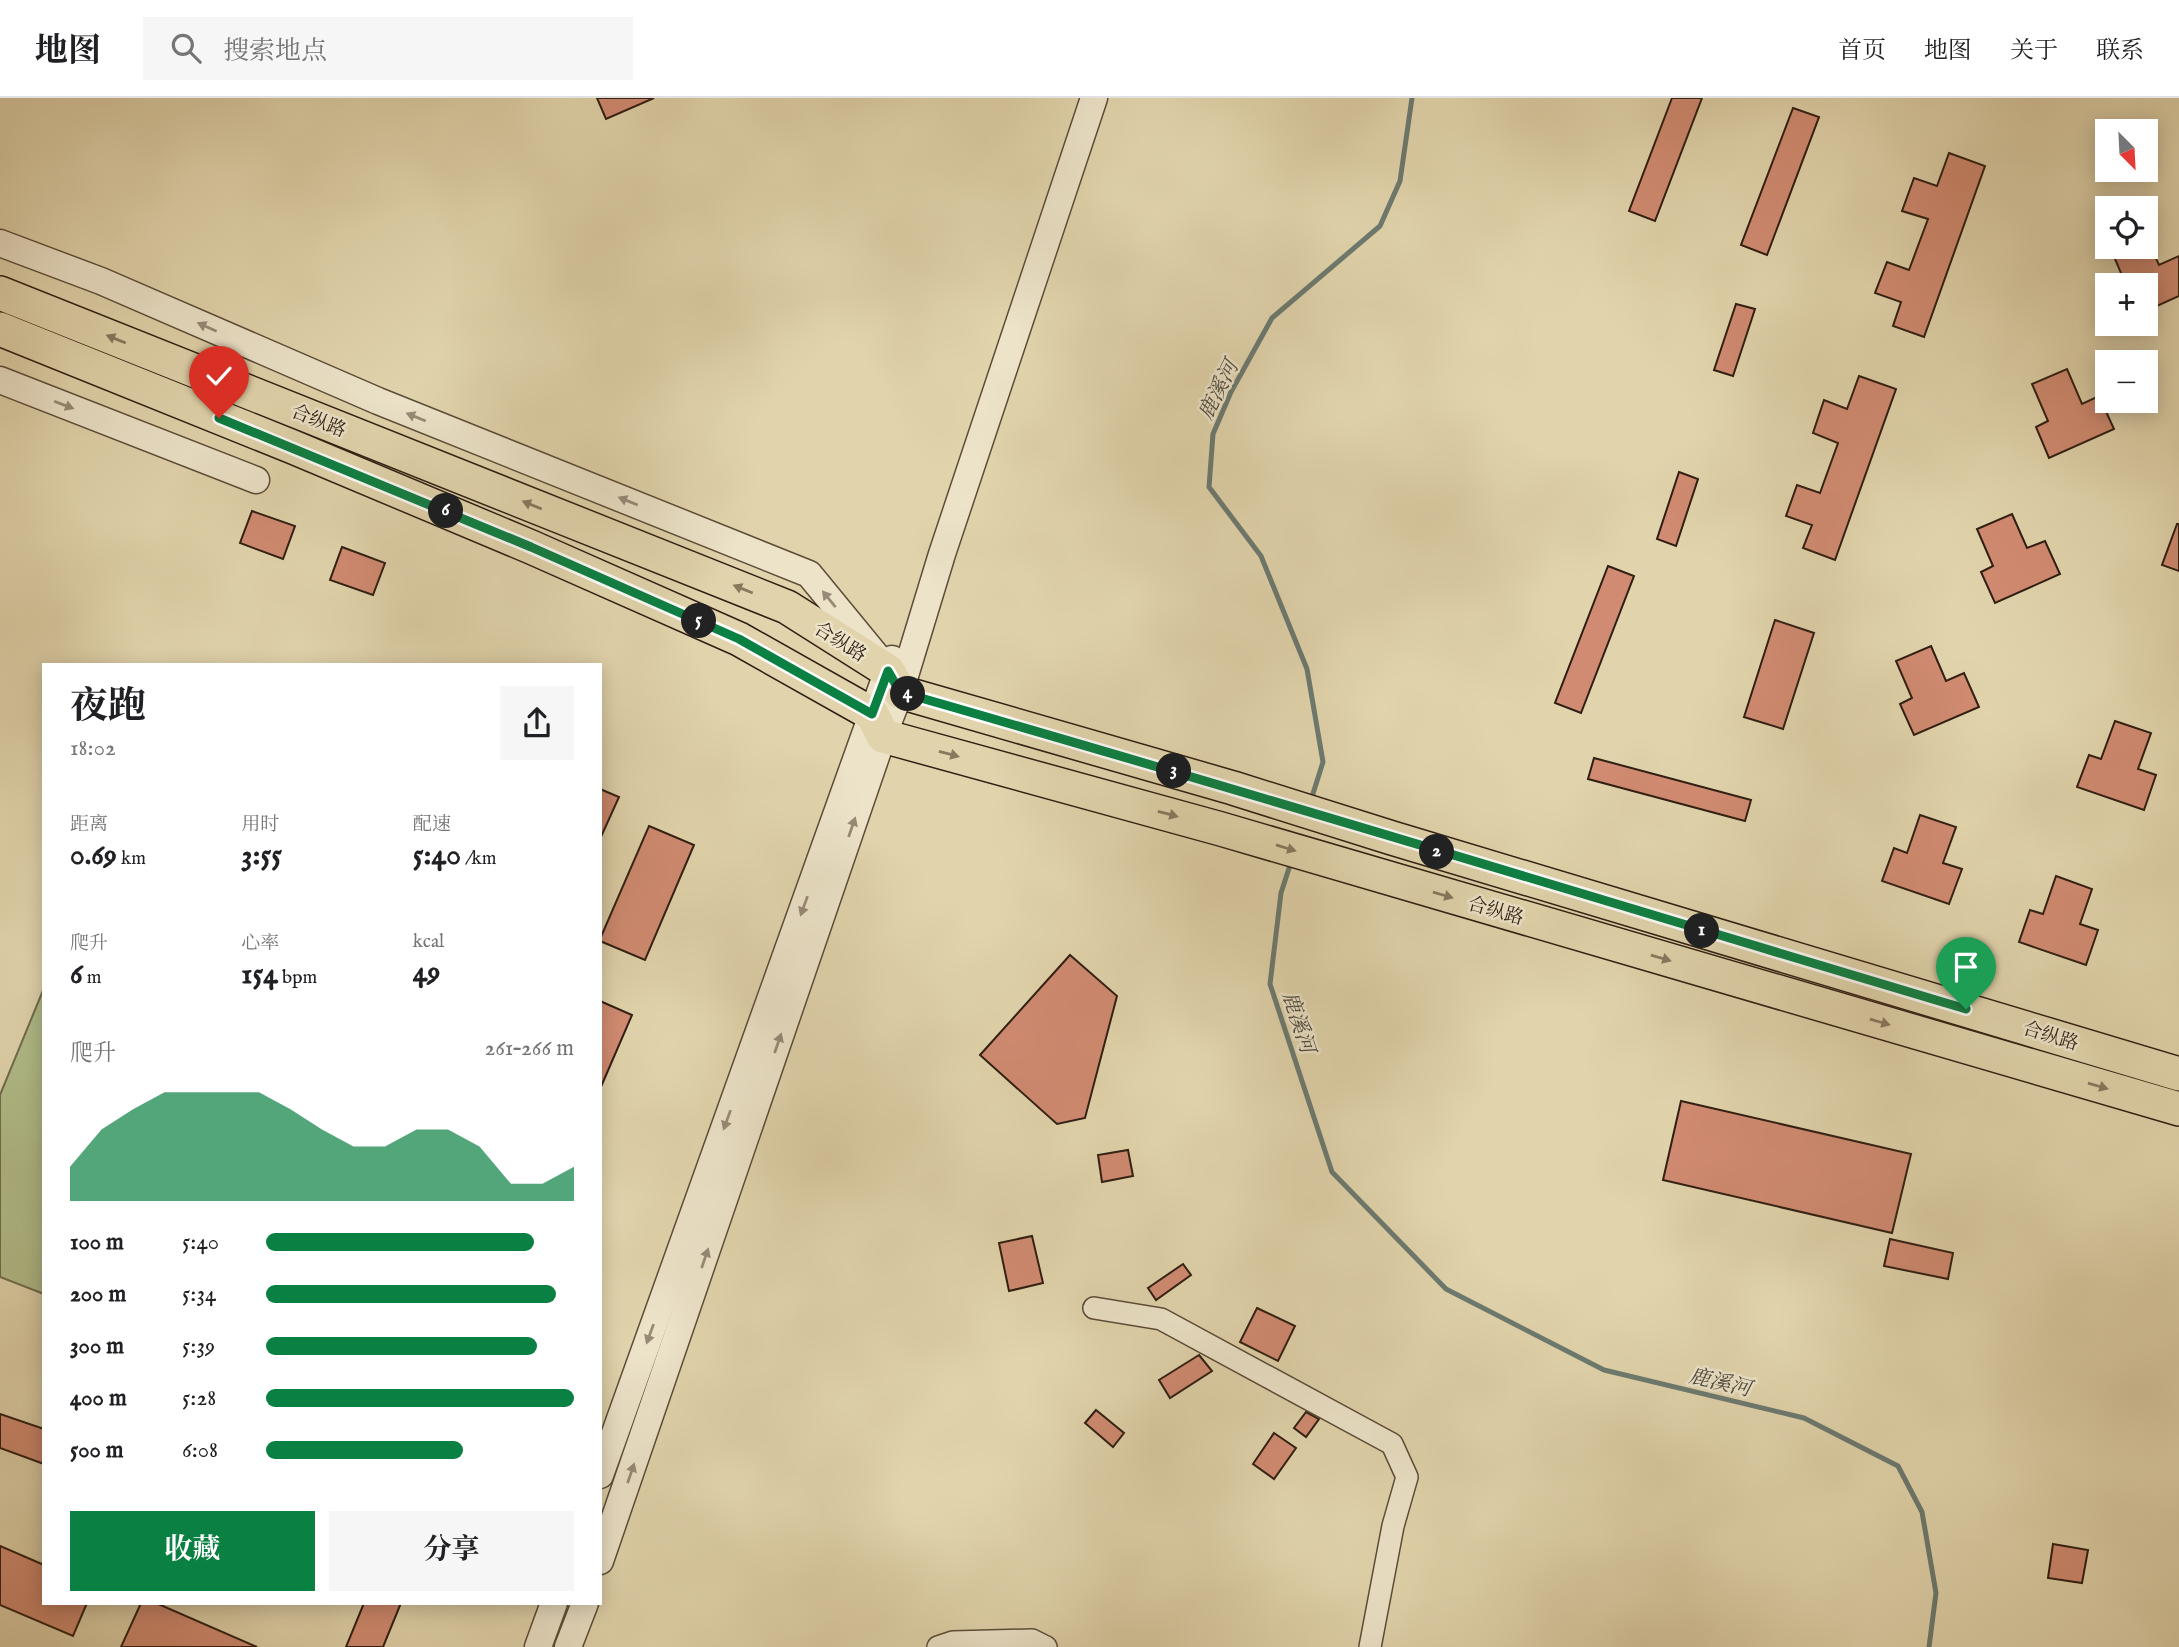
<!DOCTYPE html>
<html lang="zh">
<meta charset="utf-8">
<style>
body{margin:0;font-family:"IM FELL English","Noto Serif SC",serif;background:#f6f6f6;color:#202124;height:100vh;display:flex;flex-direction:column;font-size:26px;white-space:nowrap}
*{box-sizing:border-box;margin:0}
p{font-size:23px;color:#757577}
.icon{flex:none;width:38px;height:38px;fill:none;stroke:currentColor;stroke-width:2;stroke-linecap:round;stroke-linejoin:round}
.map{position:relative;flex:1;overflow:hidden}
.side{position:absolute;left:42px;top:565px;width:560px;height:942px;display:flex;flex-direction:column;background:#fff;border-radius:0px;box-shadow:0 4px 18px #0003}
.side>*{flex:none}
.needle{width:46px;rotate:156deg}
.tools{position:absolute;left:2095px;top:21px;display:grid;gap:14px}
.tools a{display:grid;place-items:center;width:63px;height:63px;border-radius:0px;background:#fff;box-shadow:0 4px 18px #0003;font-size:35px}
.pin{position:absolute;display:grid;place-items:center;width:60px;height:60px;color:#fff;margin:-72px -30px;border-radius:50% 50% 50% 0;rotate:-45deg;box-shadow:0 0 7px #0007}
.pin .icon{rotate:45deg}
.km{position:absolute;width:35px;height:35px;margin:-18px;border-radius:50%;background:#222;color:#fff;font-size:19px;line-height:35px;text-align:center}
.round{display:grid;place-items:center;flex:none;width:74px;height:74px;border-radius:0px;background:#f6f6f6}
.headline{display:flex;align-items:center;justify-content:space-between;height:119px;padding:0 28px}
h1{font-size:38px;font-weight:700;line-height:52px}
.stats{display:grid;grid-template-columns:repeat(3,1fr);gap:10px;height:119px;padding:7px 28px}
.stats div{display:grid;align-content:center}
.stats b{font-size:30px;font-weight:700}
.stats small{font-size:19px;font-weight:400}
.stats p{font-size:19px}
.chart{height:196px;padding:14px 28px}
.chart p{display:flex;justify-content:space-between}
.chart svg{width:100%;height:126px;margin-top:7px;fill:#0b8043;opacity:.7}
.button{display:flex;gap:14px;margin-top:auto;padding:14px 28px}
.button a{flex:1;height:80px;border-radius:0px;background:#0b8043;color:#fff;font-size:28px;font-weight:700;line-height:80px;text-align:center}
.button a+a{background:#f6f6f6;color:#202124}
ul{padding:0 28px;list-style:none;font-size:23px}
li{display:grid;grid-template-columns:112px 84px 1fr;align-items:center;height:52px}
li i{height:18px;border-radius:9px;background:#0b8043}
header{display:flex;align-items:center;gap:42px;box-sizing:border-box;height:98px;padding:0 35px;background:#fff;border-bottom:2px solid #e0e0e0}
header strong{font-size:33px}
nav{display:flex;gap:38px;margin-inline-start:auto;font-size:24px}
.search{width:490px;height:63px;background:#f6f6f6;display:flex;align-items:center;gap:18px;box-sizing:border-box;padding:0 24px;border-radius:0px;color:#757577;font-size:26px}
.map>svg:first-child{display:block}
.green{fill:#b1bd8a;stroke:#706e4e;stroke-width:2}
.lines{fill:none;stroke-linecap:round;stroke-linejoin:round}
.stream{stroke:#6c7a70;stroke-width:5}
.building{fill:#d18b72;stroke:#2f1e12;stroke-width:2}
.minor-casing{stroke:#5c4c38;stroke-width:24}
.tertiary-casing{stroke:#5c4c38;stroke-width:29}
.primary-casing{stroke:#2f1e12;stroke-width:36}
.minor{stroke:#ece3c9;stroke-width:21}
.tertiary{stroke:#ece3c9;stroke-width:26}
.primary{stroke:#e1d4ac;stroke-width:33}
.oneway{fill:#978a77}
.oneway2{fill:#88795f}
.route-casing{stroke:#fff;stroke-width:14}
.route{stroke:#0b8043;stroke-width:9}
.labels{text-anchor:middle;stroke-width:5;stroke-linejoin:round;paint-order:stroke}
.street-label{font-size:19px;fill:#2f1e12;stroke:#ece3c9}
.water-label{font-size:21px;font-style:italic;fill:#4e4c41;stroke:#ece3c9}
</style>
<header>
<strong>地图</strong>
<div class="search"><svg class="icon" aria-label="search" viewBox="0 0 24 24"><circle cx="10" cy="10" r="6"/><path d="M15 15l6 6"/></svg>搜索地点</div>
<nav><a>首页</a><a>地图</a><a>关于</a><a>联系</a></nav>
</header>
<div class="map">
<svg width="2179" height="1549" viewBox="0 0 2179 1549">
<rect width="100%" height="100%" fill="#e1d4ac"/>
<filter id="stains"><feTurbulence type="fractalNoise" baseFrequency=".00286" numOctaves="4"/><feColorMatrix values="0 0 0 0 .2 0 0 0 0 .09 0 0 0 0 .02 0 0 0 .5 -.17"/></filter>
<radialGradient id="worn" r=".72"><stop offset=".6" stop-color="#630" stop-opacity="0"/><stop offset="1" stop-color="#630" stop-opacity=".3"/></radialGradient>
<path class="green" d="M44 890V1196L0 1179V997Z"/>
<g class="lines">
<g class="stream">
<path d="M1311 702 1323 664 1307 571 1261 458 1209 389 1213 336 1231 294 1272 220 1380 128 1400 83 1412 0"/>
<path d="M1291 764 1281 795 1270 886 1332 1074 1446 1191 1604 1272 1804 1320 1898 1368 1922 1414 1936 1495 1929 1549"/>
</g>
</g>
<g class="building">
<path d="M597 0H654L606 21Z"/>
<path d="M1672 0H1702L1655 123 1629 113Z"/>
<path d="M1793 10 1819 19 1767 157 1741 147Z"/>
<path d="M1949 55 1985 68 1924 239 1893 228 1901 204 1875 195 1887 164 1909 172 1928 121 1902 113 1914 80 1937 88Z"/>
<path d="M2110 149H2151L2159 167 2179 158V198L2146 213V187H2126Z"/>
<path d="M1736 206 1755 211 1733 278 1714 272Z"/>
<path d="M2067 271 2082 306 2099 298 2114 331 2049 360 2036 329 2048 323 2032 286Z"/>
<path d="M1859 278 1896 291 1835 462 1803 450 1812 427 1786 418 1797 387 1820 395 1838 345 1813 335 1824 302 1847 311Z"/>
<path d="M1679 374 1698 381 1676 448 1657 441Z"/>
<path d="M252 413 295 428 283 461 240 445Z"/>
<path d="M2012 416 2027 450 2045 443 2060 476 1995 505 1981 474 1993 468 1977 431Z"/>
<path d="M2177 426H2179V473L2162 467Z"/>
<path d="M342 449 385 465 373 497 330 482Z"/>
<path d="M1608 468 1634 478 1581 615 1555 605Z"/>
<path d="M1775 522 1814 535 1783 631 1744 619Z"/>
<path d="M1931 548 1946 583 1964 575 1979 609 1914 637 1900 606 1912 600 1896 563Z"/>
<path d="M2115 623 2151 635 2138 671 2156 677 2144 712 2077 689 2089 657 2101 661Z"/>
<path d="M1594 660 1751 702 1745 723 1588 681Z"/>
<path d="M600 691 619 699 600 741Z"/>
<path d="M1920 717 1956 729 1943 765 1962 771 1949 806 1882 783 1894 750 1907 755Z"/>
<path d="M649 728 694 747 645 862 600 843V841Z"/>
<path d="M2056 778 2092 791 2080 826 2098 832 2086 867 2019 844 2030 812 2043 816Z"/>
<path d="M1070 857 1117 898 1085 1020 1057 1026 980 957Z"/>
<path d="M600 903 632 917 600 991Z"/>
<path d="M1681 1003 1911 1056 1892 1135 1663 1082Z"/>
<path d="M1128 1052 1133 1078 1102 1084 1098 1057Z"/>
<path d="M1032 1138 1043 1185 1009 1193 999 1145Z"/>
<path d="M1890 1141 1953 1155 1948 1181 1884 1168Z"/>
<path d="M1183 1166 1191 1177 1156 1202 1148 1190Z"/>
<path d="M1257 1210 1295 1228 1278 1263 1240 1244Z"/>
<path d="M1199 1257 1212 1273 1170 1300 1159 1282Z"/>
<path d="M1096 1312 1124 1335 1113 1349 1085 1325Z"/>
<path d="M1306 1314 1319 1321 1306 1339 1294 1330Z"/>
<path d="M0 1316 44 1331V1366L0 1350Z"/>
<path d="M1274 1335 1296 1350 1274 1381 1253 1366Z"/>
<path d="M2053 1446 2088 1452 2082 1485 2048 1480Z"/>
<path d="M0 1448 44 1467V1505H87L73 1538 0 1507Z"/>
<path d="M141 1505H156L257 1549H121Z"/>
<path d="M364 1505H401L383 1549H346Z"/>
</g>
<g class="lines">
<g class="minor-casing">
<g id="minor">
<path d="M1094 1210 1161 1221 1392 1346 1407 1379 1393 1428 1370 1549"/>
<path d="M938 1549 953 1544 1032 1542 1046 1549"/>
</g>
</g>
<g class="tertiary-casing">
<g id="tertiary">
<path d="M0 145 101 183 378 303 809 476 878 560"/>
<path d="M0 282 256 382"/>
<path d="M600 1377 892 561"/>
<path d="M600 1463 883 638 900 594 942 456 1094 0"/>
<path d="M538 1549 554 1505"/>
<path d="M568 1549 585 1505"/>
</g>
</g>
<g class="primary-casing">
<g id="primary">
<path d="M0 195 787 509 888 573 900 594 1233 690 1392 740 2179 976"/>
<path d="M0 231 293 349 531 449 739 541 872 616 883 638 1221 731 2179 1011"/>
</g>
</g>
<use href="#minor" class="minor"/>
<use href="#tertiary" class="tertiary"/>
<use href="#primary" class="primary"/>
</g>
<defs><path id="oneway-solid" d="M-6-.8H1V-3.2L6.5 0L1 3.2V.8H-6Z" transform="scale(1.75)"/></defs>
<g class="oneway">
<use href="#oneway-solid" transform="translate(207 229) rotate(-156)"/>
<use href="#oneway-solid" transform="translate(64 307) rotate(21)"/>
<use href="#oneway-solid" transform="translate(416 319) rotate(-158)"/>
<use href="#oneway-solid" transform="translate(628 403) rotate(-158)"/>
<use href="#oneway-solid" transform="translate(829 501) rotate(-129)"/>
<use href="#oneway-solid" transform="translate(852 729) rotate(-71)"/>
<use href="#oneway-solid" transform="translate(804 808) rotate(110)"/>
<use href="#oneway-solid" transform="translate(778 945) rotate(-71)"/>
<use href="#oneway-solid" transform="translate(727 1022) rotate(110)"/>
<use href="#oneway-solid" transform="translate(705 1160) rotate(-71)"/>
<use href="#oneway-solid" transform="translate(650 1236) rotate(110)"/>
<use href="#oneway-solid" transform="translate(631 1375) rotate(-71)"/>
</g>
<g class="oneway2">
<use href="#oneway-solid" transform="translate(116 241) rotate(-158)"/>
<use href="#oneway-solid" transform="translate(532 407) rotate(-158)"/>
<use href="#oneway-solid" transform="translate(743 491) rotate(-158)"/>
<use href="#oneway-solid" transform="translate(949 656) rotate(15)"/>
<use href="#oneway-solid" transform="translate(1168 716) rotate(15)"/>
<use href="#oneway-solid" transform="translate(1286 750) rotate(17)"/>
<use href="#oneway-solid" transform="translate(1443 797) rotate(16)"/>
<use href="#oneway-solid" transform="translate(1661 860) rotate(16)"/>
<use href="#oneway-solid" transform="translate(1880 924) rotate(16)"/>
<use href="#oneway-solid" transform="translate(2098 988) rotate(16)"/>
</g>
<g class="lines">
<g class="route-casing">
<path id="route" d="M219 320 531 449 739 541 872 616 888 573 900 594C1257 696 1611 805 1966 911"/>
</g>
<use href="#route" class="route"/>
</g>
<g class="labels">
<g class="street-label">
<text transform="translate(319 322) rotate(22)" y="7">合纵路</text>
<text transform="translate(841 543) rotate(32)" y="7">合纵路</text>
<text transform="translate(1496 812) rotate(16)" y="7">合纵路</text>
<text transform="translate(2051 937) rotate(17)" y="7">合纵路</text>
</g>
<g class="water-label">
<text transform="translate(1218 292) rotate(-63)" y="7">鹿溪河</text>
<text transform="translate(1299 924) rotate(72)" y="7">鹿溪河</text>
<text transform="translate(1720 1284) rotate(13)" y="7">鹿溪河</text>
</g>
</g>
<rect width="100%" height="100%" filter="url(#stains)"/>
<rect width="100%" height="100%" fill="url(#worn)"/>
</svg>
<div class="tools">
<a><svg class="needle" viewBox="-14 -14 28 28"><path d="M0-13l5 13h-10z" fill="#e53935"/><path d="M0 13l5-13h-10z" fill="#757577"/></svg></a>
<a><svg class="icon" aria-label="locate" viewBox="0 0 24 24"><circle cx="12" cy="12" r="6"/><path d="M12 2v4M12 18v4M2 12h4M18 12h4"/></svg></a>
<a>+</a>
<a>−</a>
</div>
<div class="pin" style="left:1966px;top:911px;background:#1e9e55"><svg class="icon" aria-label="arrive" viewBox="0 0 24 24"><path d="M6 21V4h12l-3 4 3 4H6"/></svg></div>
<div class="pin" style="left:219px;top:320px;background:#d93025"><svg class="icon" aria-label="check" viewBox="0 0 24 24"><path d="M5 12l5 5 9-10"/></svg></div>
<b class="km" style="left:1702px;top:833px">1</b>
<b class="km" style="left:1437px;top:754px">2</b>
<b class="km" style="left:1174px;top:673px">3</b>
<b class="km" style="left:908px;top:596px">4</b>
<b class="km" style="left:699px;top:523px">5</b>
<b class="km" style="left:446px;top:413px">6</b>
<section class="side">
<div class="headline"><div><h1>夜跑</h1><p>18:02</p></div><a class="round"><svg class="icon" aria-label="share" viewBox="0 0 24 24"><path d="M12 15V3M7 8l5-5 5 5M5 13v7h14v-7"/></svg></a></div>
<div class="stats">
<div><p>距离</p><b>0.69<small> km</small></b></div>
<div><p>用时</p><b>3:55</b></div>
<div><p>配速</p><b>5:40<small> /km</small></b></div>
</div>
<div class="stats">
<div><p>爬升</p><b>6<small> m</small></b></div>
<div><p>心率</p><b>154<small> bpm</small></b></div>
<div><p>kcal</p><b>49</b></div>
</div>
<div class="chart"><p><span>爬升</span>261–266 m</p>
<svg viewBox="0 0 160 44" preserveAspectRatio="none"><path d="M0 44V32L10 19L20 12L30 6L40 6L50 6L60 6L70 12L80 19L90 25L100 25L110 19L120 19L130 25L140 38L150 38L160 32V44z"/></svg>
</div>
<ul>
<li><b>100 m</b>5:40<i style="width:87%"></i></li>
<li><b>200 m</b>5:34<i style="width:94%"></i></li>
<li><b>300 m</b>5:39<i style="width:88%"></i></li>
<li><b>400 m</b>5:28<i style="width:100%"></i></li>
<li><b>500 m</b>6:08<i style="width:64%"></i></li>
</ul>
<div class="button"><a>收藏</a><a>分享</a></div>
</section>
</div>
